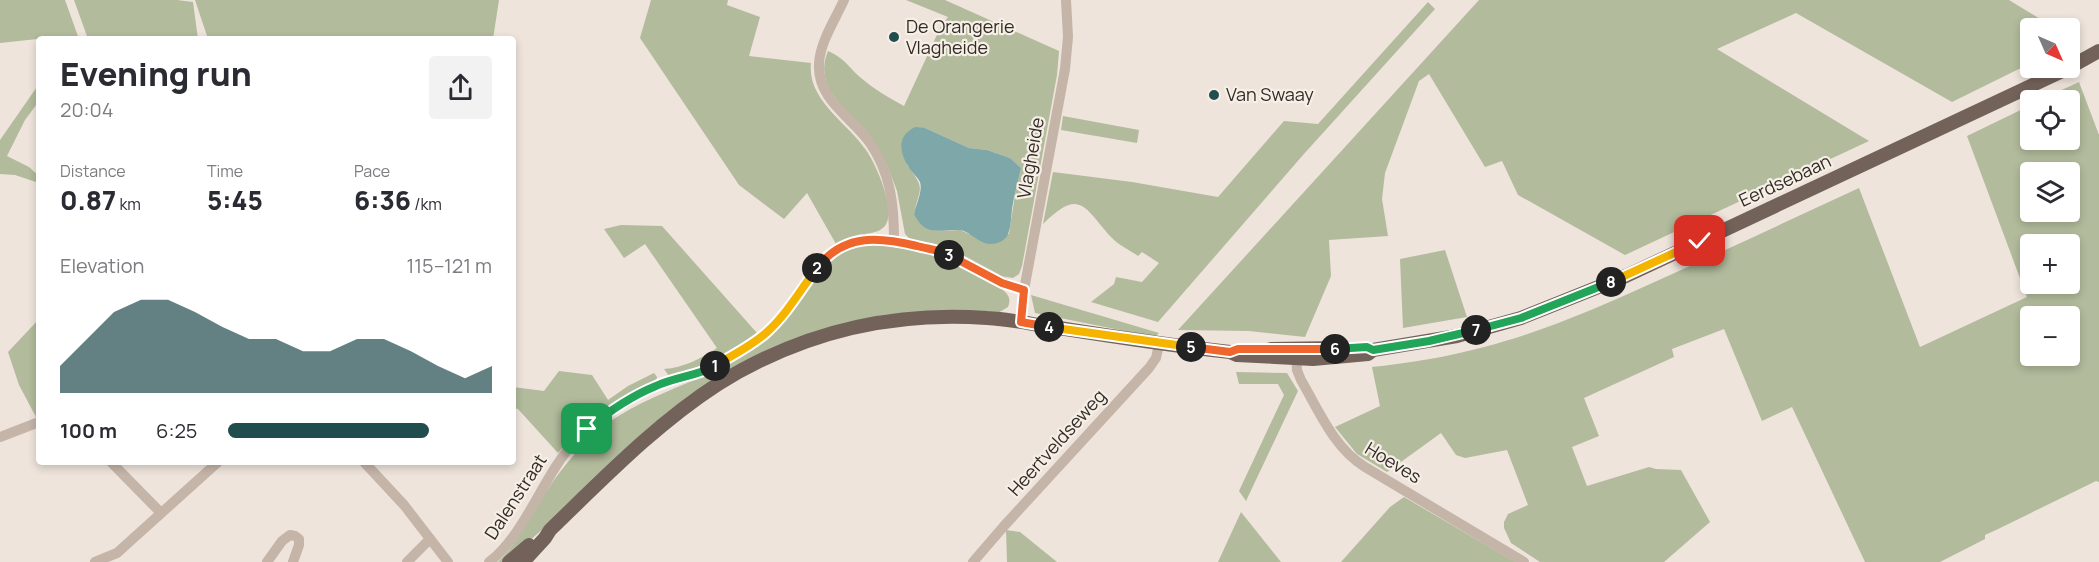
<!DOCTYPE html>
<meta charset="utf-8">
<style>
body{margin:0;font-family:Manrope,sans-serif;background:#f2f2f3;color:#2b2b33;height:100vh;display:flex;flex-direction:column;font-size:22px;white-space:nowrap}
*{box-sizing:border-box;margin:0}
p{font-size:20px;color:#7c7c81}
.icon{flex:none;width:33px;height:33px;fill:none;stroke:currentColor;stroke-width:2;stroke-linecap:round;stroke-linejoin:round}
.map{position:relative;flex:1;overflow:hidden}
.panel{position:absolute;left:36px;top:36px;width:480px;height:429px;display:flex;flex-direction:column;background:#fff;border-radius:6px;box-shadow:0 3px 9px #0003}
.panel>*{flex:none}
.needle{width:39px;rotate:135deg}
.fabs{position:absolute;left:2020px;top:18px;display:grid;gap:12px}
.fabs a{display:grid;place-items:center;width:60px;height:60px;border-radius:6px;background:#fff;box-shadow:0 3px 9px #0003;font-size:30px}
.pin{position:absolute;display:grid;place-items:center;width:51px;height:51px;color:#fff;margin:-26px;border-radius:12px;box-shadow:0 3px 9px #0006}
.km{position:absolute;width:30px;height:30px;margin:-15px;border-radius:50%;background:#222;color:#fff;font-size:16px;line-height:30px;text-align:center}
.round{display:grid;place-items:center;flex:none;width:63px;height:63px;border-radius:6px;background:#f2f2f3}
.head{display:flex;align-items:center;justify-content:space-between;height:102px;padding:0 24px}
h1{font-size:33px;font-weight:800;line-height:45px}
.figures{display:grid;grid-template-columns:repeat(3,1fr);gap:9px;height:102px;padding:6px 24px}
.figures div{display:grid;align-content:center}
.figures b{font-size:26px;font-weight:800}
.figures small{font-size:16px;font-weight:400}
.figures p{font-size:16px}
.chart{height:168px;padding:12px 24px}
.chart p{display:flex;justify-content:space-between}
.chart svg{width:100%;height:108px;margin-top:6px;fill:#224d4f;opacity:.7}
ul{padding:0 24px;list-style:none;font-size:20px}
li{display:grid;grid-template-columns:96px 72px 1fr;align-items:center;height:45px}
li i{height:15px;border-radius:8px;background:#224d4f}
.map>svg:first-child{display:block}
.green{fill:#b2bb9c;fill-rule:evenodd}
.water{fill:#7da7a8}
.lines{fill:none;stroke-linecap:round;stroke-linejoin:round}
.minor{stroke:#c5b4a8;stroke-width:10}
.major{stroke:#73625a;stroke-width:14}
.split-1-casing{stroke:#fff;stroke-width:12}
.split-2-casing{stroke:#fff;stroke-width:12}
.split-3-casing{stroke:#fff;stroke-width:12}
.split-4-casing{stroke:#fff;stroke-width:12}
.split-5-casing{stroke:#fff;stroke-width:12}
.split-6-casing{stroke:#fff;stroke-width:12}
.split-7-casing{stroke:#fff;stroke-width:12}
.split-8-casing{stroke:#fff;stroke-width:12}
.split-9-casing{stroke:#fff;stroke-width:12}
.split-1{stroke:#22a559;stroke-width:8}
.split-2{stroke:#f5b400;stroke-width:8}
.split-3{stroke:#f0652b;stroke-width:8}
.split-4{stroke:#f0652b;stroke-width:8}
.split-5{stroke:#f5b400;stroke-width:8}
.split-6{stroke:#f0652b;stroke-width:8}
.split-7{stroke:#22a559;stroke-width:8}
.split-8{stroke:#22a559;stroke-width:8}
.split-9{stroke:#f5b400;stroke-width:8}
.poi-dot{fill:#224d4f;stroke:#f6efe6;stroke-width:2}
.labels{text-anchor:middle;stroke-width:4.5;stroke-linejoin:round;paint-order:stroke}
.poi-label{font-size:18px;fill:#322a27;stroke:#f6efe6;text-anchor:start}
.street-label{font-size:18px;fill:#322a27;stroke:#f6efe6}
</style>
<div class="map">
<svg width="2099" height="562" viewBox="0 0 2099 562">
<rect width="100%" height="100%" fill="#eee4db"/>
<g class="green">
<path d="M0 0H65L79 39H68L65 36 0 43Z"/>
<path d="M74 0H177L193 2 198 39H88Z"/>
<path d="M195 0H499L493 39H208Z"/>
<path d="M651 0H728L727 5 760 17 749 56 811 63C807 100 847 122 866 150 876 164 898 213 884 227 877 234 866 233 858 235 850 237 843 240 836 244L807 193 784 219 739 185 640 38Z"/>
<path d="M906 0H945L1059 51 1057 75 1022 266 1019 274 1013 278 1002 276 961 254 910 239 905 234 897 191 887 165 831 92C823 78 822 66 828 51 846 59 847 66 861 78 874 89 889 98 904 106L941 26 948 17ZM925 128 969 148 987 150 1010 158 1021 168 1016 188 1009 234H969L960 230 936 231 914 214C920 186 926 190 907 165Z"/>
<path d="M1479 0H2009L2055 28H2031V63L1952 102 1796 13 1717 49 1869 141 1625 255 1518 195 1502 161 1485 167 1429 74 1419 81 1385 173 1382 199 1388 236 1329 240 1331 276 1305 337 1249 331 1178 330Z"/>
<path d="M1428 2 1435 9 1303 155 1158 322 1091 302 1114 284 1116 277 1142 282 1159 263 1142 252 1138 256C1130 250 1118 245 1111 237 1084 207 1080 187 1043 224L1053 172 1132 182 1218 197 1284 121 1318 124Z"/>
<path d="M2079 82 2099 135V482L2096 481 1996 530 1985 535V539L1940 562H1865L1792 407 1762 421 1724 329 1672 349 1674 357 1584 398 1599 436 1572 447 1587 486 1649 467 1656 469 1681 470 1710 522 1664 562H1540L1511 543 1504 528V522L1508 514 1528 505 1507 450 1465 458 1456 455 1441 433 1387 472 1357 454 1335 427 1380 406 1372 367C1410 363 1447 357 1484 347 1545 331 1602 306 1659 280 1726 250 1792 219 1859 188L1920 347 2027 297 1967 136 2031 105V140H2070V100H2040ZM2031 172H2070V212H2031ZM2031 244H2070V284H2031ZM2031 316H2070V356H2031Z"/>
<path d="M39 84V101L25 120 7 156 29 167 39 176V183L15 175 0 174V140Z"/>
<path d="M1063 116 1139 130 1137 143 1061 130Z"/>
<path d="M621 225 662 226 757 333 722 357 676 376H669L664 369C683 368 702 358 717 348L645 244 624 258 604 229Z"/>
<path d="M873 244C892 246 910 249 928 254 946 259 996 280 1007 294 1010 298 1010 302 1008 307L998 313H907L882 315 827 328 773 348 578 497 506 562H498C525 536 537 501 560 472 569 460 580 448 590 438 641 390 711 384 765 341 795 318 815 267 847 250 855 246 864 245 873 244Z"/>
<path d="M1445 250 1467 317 1403 328 1400 259Z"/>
<path d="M1031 295 1159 333 1155 337 1035 313Z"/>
<path d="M39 319V419H37L19 385 8 352Z"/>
<path d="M559 371 592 375 608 400 628 386 654 373 657 377 656 382 572 437 558 453 518 409 513 408V387L544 391Z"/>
<path d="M1236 372 1287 373 1298 391 1246 501 1239 491 1284 395 1278 384H1239Z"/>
<path d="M1404 497 1515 562H1341L1390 507Z"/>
<path d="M1241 512 1281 562H1218Z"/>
<path d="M1006 530 1020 532 1057 562H1007Z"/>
</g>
<path class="water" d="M915 127 925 128 969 148 987 150 1010 158 1021 168C1018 182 1014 195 1012 209 1011 217 1011 229 1007 236 1004 241 997 244 991 244 978 244 970 230 958 230 937 230 925 236 914 214 916 205 923 191 920 182 917 176 911 172 908 166 899 151 897 136 915 127Z"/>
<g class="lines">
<g class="minor">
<path d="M844 0C835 20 820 42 819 64 817 100 852 117 870 143 891 174 894 205 894 240"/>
<path d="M1021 322 1024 290 1065 69 1068 37 1066 0"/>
<path d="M1296 352 1297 370 1301 380C1319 411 1334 448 1365 467L1524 562"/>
<path d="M0 437 39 422"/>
<path d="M111 462 161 513"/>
<path d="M364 462 404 505 448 562"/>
<path d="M95 562 117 553 218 462"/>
<path d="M267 562 282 541 290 535 295 536 299 539V545L293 562"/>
<path d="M407 562 430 539"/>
<path d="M489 562C525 535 543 476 575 441 596 419 629 396 657 385 667 381 678 380 688 377 714 368 746 351 767 333 800 303 815 244 866 239 887 238 926 246 946 254 973 264 996 281 1024 290"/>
<path d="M973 562 1004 526 1149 368 1156 358 1159 344"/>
</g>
<g class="major">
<path d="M2070 67 2099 51"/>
<path d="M1271 349 1338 348"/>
<path d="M509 562 529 545"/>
<path d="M523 562 545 538 550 530C603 479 656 424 718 384 800 333 891 311 987 318 1011 319 1035 325 1059 328 1116 337 1173 346 1230 352L1237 355 1313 359 1368 354 1373 350 1457 336 1521 318 1626 276 2069 68"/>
</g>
</g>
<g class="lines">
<g class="split-1-casing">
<path id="split-1" d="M587 429C608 412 631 396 656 386 675 377 697 376 715 366"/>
</g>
<g class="split-2-casing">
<path id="split-2" d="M715 366C732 355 752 346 767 332 787 314 801 289 817 268"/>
</g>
<g class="split-3-casing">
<path id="split-3" d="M817 268C844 233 879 237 917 246 928 249 940 250 949 255"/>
</g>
<g class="split-4-casing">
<path id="split-4" d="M949 255 1002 283 1024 290 1021 322 1049 327"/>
</g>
<g class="split-5-casing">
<path id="split-5" d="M1049 327 1191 347"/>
</g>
<g class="split-6-casing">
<path id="split-6" d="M1191 347 1230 352 1238 349H1335"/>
</g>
<g class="split-7-casing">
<path id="split-7" d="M1335 349 1367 347 1373 350 1429 341 1476 330"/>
</g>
<g class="split-8-casing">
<path id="split-8" d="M1476 330 1521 318 1611 282"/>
</g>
<g class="split-9-casing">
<path id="split-9" d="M1611 282 1700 241"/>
</g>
<use href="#split-1" class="split-1"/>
<use href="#split-2" class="split-2"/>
<use href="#split-3" class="split-3"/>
<use href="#split-4" class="split-4"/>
<use href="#split-5" class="split-5"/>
<use href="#split-6" class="split-6"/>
<use href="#split-7" class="split-7"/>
<use href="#split-8" class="split-8"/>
<use href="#split-9" class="split-9"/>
</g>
<g class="poi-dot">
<circle cx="894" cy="37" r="6"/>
<circle cx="1214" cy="95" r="6"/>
</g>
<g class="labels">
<g class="poi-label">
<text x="906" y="33">De Orangerie<tspan x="906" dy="21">Vlagheide</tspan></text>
<text x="1226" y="101">Van Swaay</text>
</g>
<g class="street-label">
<text transform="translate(1031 158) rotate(-80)" y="6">Vlagheide</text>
<text transform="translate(1785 181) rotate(-25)" y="6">Eerdsebaan</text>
<text transform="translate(1057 443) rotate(-48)" y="6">Heertveldseweg</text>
<text transform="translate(1393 463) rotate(31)" y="6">Hoeves</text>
<text transform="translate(516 497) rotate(-57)" y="6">Dalenstraat</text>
</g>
</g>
</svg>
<div class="fabs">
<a><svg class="needle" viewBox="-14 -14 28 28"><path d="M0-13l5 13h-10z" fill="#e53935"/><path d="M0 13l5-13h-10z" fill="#7c7c81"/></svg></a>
<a><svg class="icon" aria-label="locate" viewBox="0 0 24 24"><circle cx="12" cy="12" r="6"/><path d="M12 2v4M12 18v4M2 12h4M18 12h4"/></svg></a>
<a><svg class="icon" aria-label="layers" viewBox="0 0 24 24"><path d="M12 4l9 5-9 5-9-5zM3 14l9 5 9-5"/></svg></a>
<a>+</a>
<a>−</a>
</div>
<div class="pin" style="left:587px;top:429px;background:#1e9e55"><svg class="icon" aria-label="arrive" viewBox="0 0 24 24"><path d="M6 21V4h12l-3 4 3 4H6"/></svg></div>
<div class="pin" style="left:1700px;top:241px;background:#d93025"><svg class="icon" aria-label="check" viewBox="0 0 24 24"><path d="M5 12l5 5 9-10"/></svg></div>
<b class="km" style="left:715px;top:366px">1</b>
<b class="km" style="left:817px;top:268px">2</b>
<b class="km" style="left:949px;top:255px">3</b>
<b class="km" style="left:1049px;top:327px">4</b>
<b class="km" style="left:1191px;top:347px">5</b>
<b class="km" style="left:1335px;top:349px">6</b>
<b class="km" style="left:1476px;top:330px">7</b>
<b class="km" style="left:1611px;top:282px">8</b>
<section class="panel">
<div class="head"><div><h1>Evening run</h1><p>20:04</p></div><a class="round"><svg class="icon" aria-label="share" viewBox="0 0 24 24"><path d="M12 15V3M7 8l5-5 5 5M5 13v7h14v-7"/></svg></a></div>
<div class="figures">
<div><p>Distance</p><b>0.87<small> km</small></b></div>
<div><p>Time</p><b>5:45</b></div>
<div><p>Pace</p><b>6:36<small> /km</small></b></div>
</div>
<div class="chart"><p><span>Elevation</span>115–121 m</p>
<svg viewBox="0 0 160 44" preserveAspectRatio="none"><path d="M0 44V33L10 22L20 11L30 6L40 6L50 11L60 17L70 22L80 22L90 27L100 27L110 22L120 22L130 27L140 33L150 38L160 33V44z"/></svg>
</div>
<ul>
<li><b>100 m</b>6:25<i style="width:76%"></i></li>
</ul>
</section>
</div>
